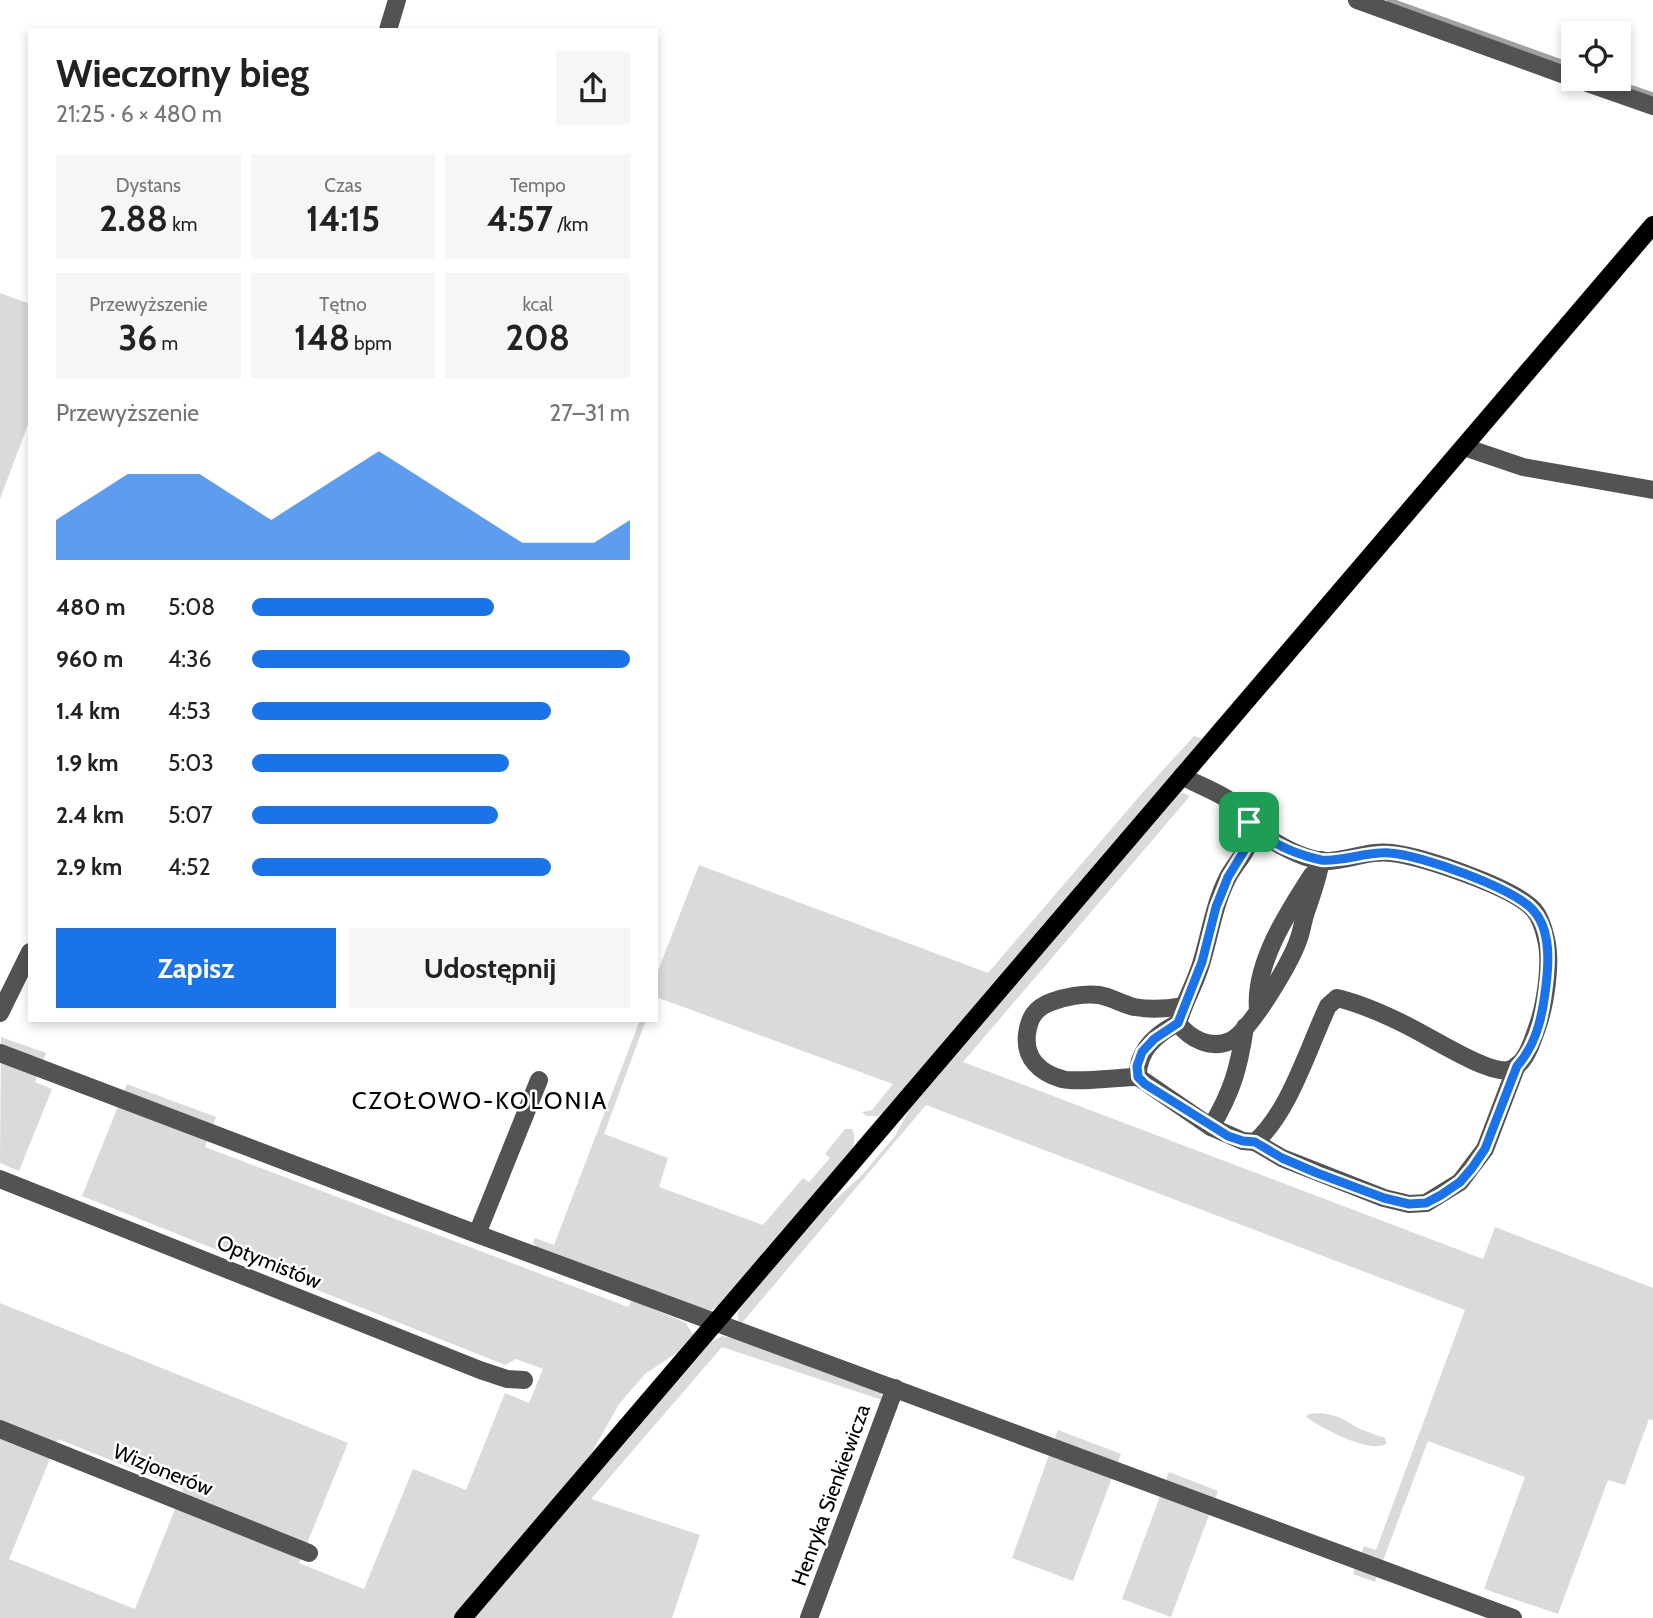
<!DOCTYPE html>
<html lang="pl">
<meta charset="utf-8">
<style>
body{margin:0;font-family:Cabin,sans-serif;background:#f6f6f6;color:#222;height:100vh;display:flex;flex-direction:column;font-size:26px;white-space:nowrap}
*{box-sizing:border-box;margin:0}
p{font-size:23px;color:#767676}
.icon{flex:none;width:38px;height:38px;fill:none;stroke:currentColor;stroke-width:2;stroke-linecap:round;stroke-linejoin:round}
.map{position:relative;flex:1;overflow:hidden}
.side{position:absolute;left:28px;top:28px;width:630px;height:994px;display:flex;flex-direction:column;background:#fff;border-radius:0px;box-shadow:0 4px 10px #0003}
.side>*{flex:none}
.buttons{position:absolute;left:1561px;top:21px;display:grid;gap:14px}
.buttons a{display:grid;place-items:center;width:70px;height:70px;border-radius:0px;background:#fff;box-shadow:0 4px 10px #0003;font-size:35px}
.pin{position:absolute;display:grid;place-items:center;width:60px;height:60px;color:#fff;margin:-30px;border-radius:14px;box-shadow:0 4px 10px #0006}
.round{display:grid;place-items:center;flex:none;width:74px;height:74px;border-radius:0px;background:#f6f6f6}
.summary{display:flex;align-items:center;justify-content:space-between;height:119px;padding:0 28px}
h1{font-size:38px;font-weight:700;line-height:52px}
.metrics{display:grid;grid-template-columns:repeat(3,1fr);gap:10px;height:119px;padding:7px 28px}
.metrics div{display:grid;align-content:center;border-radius:0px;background:#f6f6f6;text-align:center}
.metrics b{font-size:35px;font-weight:700}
.metrics small{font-size:19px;font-weight:400}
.metrics p{font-size:19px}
.chart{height:196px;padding:14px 28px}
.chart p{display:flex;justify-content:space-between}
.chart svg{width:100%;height:126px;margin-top:7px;fill:#1a73e8;opacity:.7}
.button{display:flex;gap:14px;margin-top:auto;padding:14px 28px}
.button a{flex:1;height:80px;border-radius:0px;background:#1a73e8;color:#fff;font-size:28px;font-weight:700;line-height:80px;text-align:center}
.button a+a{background:#f6f6f6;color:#222}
ul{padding:0 28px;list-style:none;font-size:23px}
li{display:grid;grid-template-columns:112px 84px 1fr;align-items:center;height:52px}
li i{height:18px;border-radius:9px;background:#1a73e8}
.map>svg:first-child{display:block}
.green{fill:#dadada;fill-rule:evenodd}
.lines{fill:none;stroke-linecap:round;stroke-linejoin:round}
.stream{stroke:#a1a1a1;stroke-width:5}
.major-casing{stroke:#dbdbdb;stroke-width:19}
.minor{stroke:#535353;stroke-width:18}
.major{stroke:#000;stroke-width:18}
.route-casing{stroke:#fff;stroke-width:14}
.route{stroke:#1a73e8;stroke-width:9}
.labels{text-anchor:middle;stroke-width:5;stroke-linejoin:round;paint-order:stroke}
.street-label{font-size:21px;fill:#000;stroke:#fff}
.quarter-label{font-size:24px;letter-spacing:2px;fill:#000;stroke:#fff}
</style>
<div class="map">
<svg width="1653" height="1618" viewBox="0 0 1653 1618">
<rect width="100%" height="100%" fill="#fff"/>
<g class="green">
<path d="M0 293 30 304V419L0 499Z"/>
<path d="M1194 736 1204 739 888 1108 878 1116H866L862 1112 872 1110 893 1084 656 997V976L699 865 988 973 1143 792Z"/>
<path d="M1184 793 1190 796 963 1062 1483 1259 1495 1227 1653 1288V1420L1649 1419 1625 1485 1608 1480 1558 1614 1484 1589 1525 1477 1428 1441 1375 1582 1353 1574 1364 1546 1376 1550 1465 1310 926 1105 741 1324C736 1317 737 1312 742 1305L814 1219 861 1176 895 1136 911 1107 1177 794Z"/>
<path d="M640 1020H646L604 1134 668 1158 659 1187 763 1225 803 1178 809 1182 830 1158 825 1154 845 1129H852C857 1139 854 1145 849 1154L720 1305 711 1310 695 1309 537 1249 533 1242 535 1238 554 1245Z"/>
<path d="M1 1037 46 1053 35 1082 52 1089 19 1171 0 1163Z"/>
<path d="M127 1084 216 1117 205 1147 628 1307 632 1300 686 1323 693 1335 684 1348 645 1374 619 1404 588 1459 454 1618H0V1303L348 1443 299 1563 364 1589 413 1469 466 1490 505 1393 529 1403 543 1369 516 1359 505 1365 82 1196ZM58 1439 183 1489 135 1609 9 1559Z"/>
<path d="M722 1336 734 1338 881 1391 882 1400 722 1347 591 1499 700 1535 672 1618H474L711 1342Z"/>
<path d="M1322 1413 1339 1417 1360 1429 1385 1438 1386 1444C1369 1454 1322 1428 1306 1417L1309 1414Z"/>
<path d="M1058 1430 1121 1454 1073 1581 1012 1558Z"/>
<path d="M1169 1472 1218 1491 1171 1617 1122 1599Z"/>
</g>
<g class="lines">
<g class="stream">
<path d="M1389 0 1573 66"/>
<path d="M1607 79 1653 95"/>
</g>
<g class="major-casing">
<path id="major" d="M463 1618 1653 225"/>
</g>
<g class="minor">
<path d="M1357 0 1573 78"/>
<path d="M388 30 397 0"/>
<path d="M1576 79 1653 106"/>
<path d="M1464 447 1523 467 1653 490"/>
<path d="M1182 776C1204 789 1242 798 1249 825 1255 846 1237 860 1228 877 1214 904 1210 935 1201 964 1195 984 1184 1002 1178 1023 1189 1038 1210 1050 1230 1041 1250 1032 1292 960 1299 938 1302 930 1303 920 1306 912 1312 894 1318 879 1321 860"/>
<path d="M1258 1009C1254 964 1288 912 1312 875"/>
<path d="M0 1013 30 952"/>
<path d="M1178 1023C1156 1034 1137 1051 1138 1077L1211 1127 1243 1141 1255 1142C1289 1113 1309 1046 1328 1006L1337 998C1362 1004 1384 1014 1406 1025 1427 1035 1487 1074 1508 1070 1525 1067 1532 1042 1537 1028 1545 1006 1552 963 1546 939 1544 930 1541 918 1534 910 1514 887 1423 857 1392 853 1370 850 1350 860 1329 861 1305 862 1265 839 1249 822"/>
<path d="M0 1053 477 1234 1513 1618"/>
<path d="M1138 1077C1122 1077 1075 1083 1062 1079 1040 1073 1024 1058 1027 1034 1029 1018 1035 1008 1051 1002 1064 997 1084 993 1099 995 1111 997 1122 1004 1134 1007 1151 1010 1166 1009 1183 1006"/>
<path d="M1211 1127C1232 1092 1239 1068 1245 1027"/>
<path d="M1255 1142 1282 1158 1384 1198 1409 1204 1426 1203 1460 1182 1485 1149 1517 1065"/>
<path d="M0 1179 480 1370 507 1379 524 1380"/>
<path d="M477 1234 539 1080"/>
<path d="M0 1429 309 1553"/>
<path d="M809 1618 895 1388"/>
</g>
<use href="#major" class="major"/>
</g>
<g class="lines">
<g class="route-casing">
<path id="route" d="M1249 822C1268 843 1294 854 1321 860 1344 862 1367 851 1390 853 1421 855 1513 888 1533 910 1549 927 1549 954 1547 976 1544 1007 1539 1042 1517 1066L1485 1149 1472 1168 1460 1182 1441 1195 1426 1203 1409 1204 1384 1198 1317 1173 1282 1158 1255 1142 1243 1141 1228 1136 1145 1084 1138 1077 1137 1066 1142 1052 1154 1039 1178 1023 1202 962 1216 907 1228 877 1252 838Z"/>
</g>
<use href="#route" class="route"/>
</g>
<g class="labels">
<g class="street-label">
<text transform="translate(269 1262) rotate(22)" y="7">Optymistów</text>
<text transform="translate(163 1470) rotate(22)" y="7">Wizjonerów</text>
<text transform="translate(831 1495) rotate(-70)" y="7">Henryka Sienkiewicza</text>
</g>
<g class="quarter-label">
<text x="480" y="1109">CZOŁOWO-KOLONIA</text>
</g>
</g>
</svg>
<div class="buttons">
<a><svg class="icon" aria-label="locate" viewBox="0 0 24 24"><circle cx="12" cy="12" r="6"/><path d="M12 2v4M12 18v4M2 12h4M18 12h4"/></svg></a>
</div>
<div class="pin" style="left:1249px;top:822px;background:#1e9e55"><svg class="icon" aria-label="arrive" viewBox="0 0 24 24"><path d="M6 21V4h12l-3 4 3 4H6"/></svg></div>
<section class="side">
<div class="summary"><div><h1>Wieczorny bieg</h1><p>21:25 · 6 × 480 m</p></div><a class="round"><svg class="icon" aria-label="share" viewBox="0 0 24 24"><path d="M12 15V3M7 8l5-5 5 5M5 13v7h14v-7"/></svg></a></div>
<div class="metrics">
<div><p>Dystans</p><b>2.88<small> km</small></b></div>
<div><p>Czas</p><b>14:15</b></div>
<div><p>Tempo</p><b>4:57<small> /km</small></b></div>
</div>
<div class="metrics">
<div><p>Przewyższenie</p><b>36<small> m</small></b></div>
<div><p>Tętno</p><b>148<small> bpm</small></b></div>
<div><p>kcal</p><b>208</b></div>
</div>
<div class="chart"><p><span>Przewyższenie</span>27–31 m</p>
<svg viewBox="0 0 160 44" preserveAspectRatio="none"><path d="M0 44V30L10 22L20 14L30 14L40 14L50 22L60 30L70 22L80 14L90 6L100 14L110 22L120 30L130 38L140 38L150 38L160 30V44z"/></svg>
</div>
<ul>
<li><b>480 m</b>5:08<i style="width:64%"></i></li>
<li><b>960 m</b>4:36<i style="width:100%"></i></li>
<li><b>1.4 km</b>4:53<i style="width:79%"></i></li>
<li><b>1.9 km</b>5:03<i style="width:68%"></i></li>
<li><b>2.4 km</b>5:07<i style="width:65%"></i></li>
<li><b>2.9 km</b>4:52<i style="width:79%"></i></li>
</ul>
<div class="button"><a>Zapisz</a><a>Udostępnij</a></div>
</section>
</div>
